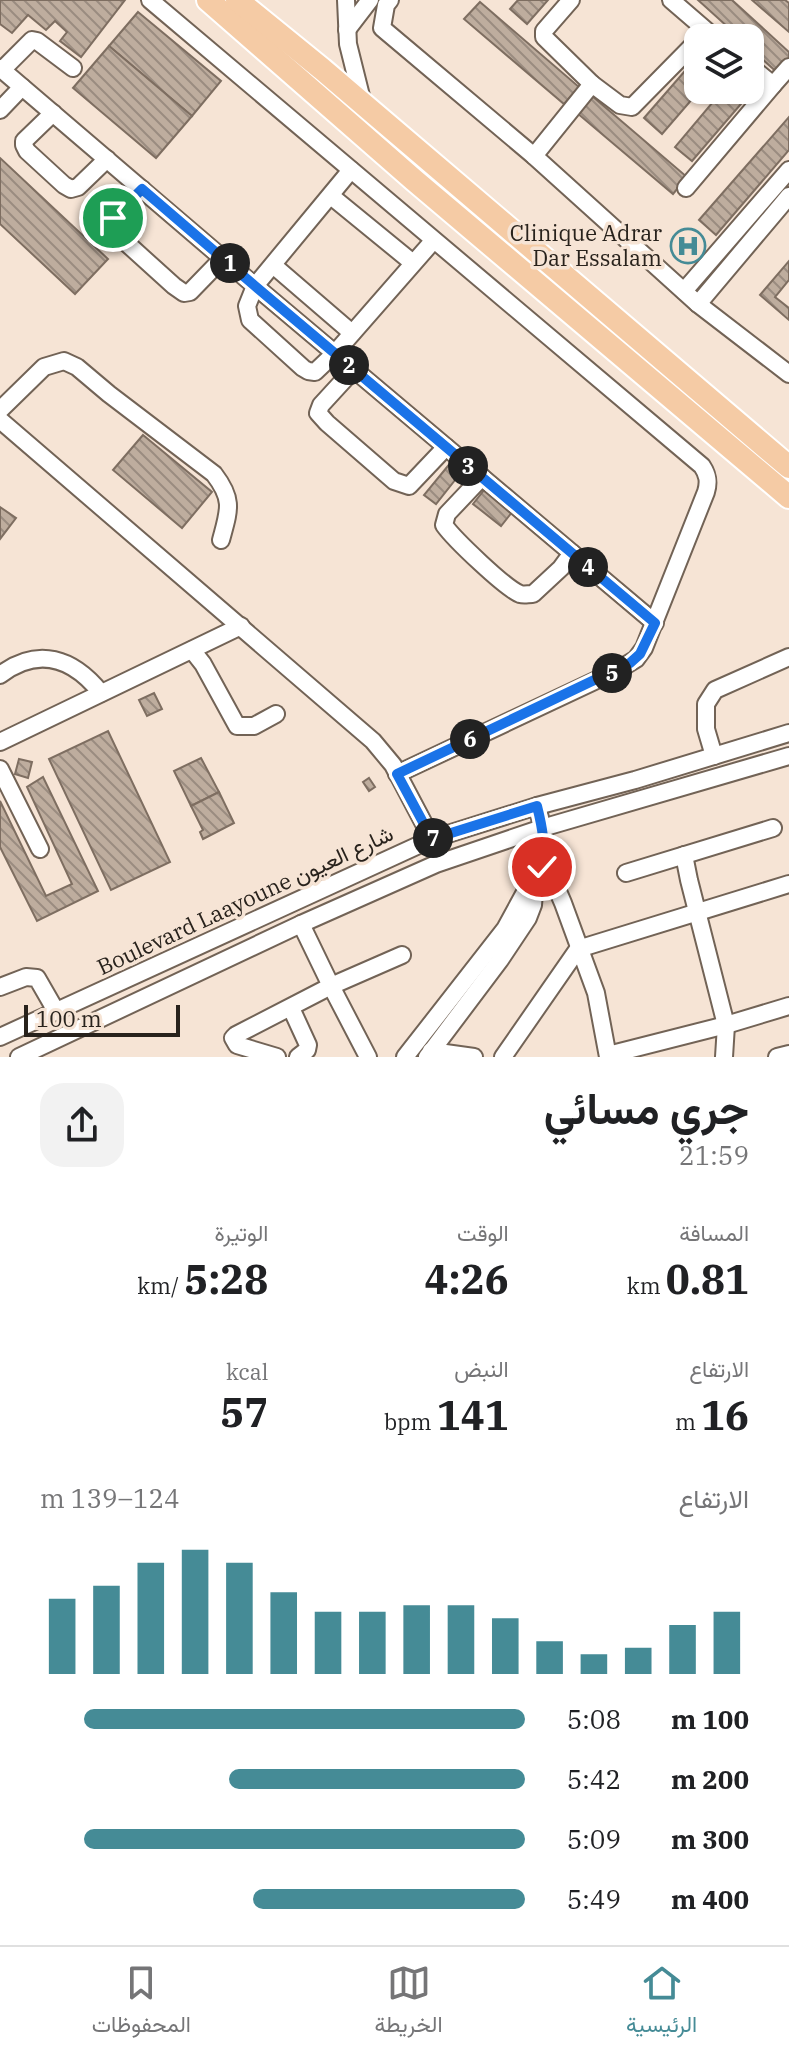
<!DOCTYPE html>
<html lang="ar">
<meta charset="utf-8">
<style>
body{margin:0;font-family:"IBM Plex Serif",Vazirmatn,serif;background:#f2f2f2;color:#202124;direction:rtl;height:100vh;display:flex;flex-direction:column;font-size:30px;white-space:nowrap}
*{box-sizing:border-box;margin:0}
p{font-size:26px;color:#757577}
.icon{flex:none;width:44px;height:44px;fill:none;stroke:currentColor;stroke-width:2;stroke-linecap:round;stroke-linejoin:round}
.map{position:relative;height:1057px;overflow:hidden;direction:ltr}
.side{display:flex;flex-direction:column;background:#fff;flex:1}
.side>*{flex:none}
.controls{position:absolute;left:684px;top:24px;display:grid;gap:16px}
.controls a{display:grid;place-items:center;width:80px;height:80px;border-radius:16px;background:#fff;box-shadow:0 2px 6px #0004;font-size:40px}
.scale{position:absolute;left:24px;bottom:20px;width:156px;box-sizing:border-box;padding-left:8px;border:4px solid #28221c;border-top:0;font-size:22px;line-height:28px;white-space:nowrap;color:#28221c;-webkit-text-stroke:6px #f6e4d5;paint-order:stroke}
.pin{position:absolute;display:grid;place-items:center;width:68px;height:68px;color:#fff;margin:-34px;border:4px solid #fff;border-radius:50%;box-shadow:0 2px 8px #0007}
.km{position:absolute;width:40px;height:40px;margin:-20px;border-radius:50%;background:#222;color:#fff;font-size:22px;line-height:40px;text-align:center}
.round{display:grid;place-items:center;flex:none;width:84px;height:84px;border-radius:24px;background:#f2f2f2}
.overview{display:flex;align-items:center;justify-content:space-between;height:136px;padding:0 40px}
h1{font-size:44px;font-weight:700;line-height:60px}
.figures{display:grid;grid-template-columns:repeat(3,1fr);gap:12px;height:136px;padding:8px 40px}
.figures div{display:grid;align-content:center}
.figures b{font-size:40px;font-weight:700}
.figures small{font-size:22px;font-weight:400}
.figures p{font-size:22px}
.chart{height:224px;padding:16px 40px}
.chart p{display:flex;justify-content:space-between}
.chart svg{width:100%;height:144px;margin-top:8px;stroke:#458b96;stroke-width:6}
ul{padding:0 40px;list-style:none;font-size:26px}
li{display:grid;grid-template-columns:128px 96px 1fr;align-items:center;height:60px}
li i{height:20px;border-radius:10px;background:#458b96}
.tabs{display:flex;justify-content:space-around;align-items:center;height:112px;border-top:2px solid #e0e0e0;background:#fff;font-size:22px;color:#757577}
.tabs a{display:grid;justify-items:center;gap:4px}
.tabs .current{color:#458b96}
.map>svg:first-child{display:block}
.building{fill:url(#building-back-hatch);stroke:#7e6e61;stroke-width:2}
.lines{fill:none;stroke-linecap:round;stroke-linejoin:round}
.minor-casing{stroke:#726356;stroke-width:20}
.highway-casing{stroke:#fff;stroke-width:26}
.minor{stroke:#fff;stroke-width:16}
.highway{stroke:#f5cba5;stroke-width:22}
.route-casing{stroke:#fff;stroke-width:16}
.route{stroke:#1a73e8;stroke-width:10}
.labels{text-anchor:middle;stroke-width:7;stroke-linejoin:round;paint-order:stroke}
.poi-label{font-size:22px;fill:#28221c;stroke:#f6e4d5;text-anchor:end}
.street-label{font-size:22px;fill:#28221c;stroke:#f6e4d5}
</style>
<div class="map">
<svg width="789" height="1057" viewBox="0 0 789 1057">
<defs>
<pattern id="building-back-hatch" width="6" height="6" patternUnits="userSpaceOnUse" patternTransform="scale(2)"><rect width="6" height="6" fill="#bead9e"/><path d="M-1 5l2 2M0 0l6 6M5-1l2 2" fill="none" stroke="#9a8c80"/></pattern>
</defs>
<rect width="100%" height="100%" fill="#f6e4d5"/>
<g class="building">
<path d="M0 0H125L81 57 60 41 67 32 55 21 46 30 28 15 12 33 0 24Z"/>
<path d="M518 0H548L527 24 510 9Z"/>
<path d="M698 0H732L789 52V65L780 75 750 48V38H740Z"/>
<path d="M752 0H785L789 3V32Z"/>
<path d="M480 2 579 87 564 104 464 19Z"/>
<path d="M138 12 221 81 192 116 109 46Z"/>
<path d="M109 46 192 116 156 158 73 88Z"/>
<path d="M698 56V90H700L662 134 644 118Z"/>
<path d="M750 88 753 90 692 161 675 147 723 90H750Z"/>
<path d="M592 96 687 177 673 194 577 113Z"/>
<path d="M789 117V150L716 235 699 220Z"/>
<path d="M0 158 108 259 75 294 0 224Z"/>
<path d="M789 261V280L775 297 789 308V320L760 295Z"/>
<path d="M143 435 212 492 182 528 113 470Z"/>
<path d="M452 461 463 470 436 504 424 495Z"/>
<path d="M485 489 513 511 501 526 473 504Z"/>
<path d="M0 507 16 518 0 539Z"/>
<path d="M154 693 162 709 147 716 139 700Z"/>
<path d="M108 731 170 862 111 890 49 759Z"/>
<path d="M201 758 219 792 191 806 174 771Z"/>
<path d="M19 759 32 762 28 778 15 774Z"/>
<path d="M43 777 98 891 37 921 0 847V801L46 896 72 884 27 787Z"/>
<path d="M369 778 375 787 369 791 363 782Z"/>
<path d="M219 792 234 823 203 839 200 832 203 830 191 806Z"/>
</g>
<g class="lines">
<g class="minor-casing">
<g id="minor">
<path d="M150 0 702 466C708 475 709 482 706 492L644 648 636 659 618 670 397 774"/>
<path d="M346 0 348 44 363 104"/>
<path d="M390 0 386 5 382 28 534 156 698 304 789 374"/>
<path d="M571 0 544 31V37L592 84"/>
<path d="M671 0 707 31 700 38"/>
<path d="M347 30 370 0"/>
<path d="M750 66 773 85 789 67"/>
<path d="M0 68 255 286 655 623"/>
<path d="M2 70 32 40 37 41 73 68"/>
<path d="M0 110 22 87"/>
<path d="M53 113 24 141V145L27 151 64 185 71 189 78 187 107 159"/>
<path d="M534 156 592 84 620 105 632 107 698 40"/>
<path d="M351 170 255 286 247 306 250 320 303 368 308 371 315 372 335 353 433 241"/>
<path d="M686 188 773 85"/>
<path d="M142 189 113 218 111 229 174 286 184 293 190 292 223 258"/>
<path d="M331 196 413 263"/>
<path d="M273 265 352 333"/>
<path d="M684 291 789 170"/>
<path d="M698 304 789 196"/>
<path d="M354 369 321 405 318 413 327 423 394 481 409 486 446 447"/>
<path d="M0 410 44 367 64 361 77 367 109 394 214 474C234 500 229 510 221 540"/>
<path d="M0 420 373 741 393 765 432 839"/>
<path d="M482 477 447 514 444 525C454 539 505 588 520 594 524 595 528 594 533 594L561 568 572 553"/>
<path d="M192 650 203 664 237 726H254L276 714"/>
<path d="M0 675C38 646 73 658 101 693"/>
<path d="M0 742 241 626"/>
<path d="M714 756 706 729V704L715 690 789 657"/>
<path d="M0 769 40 849"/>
<path d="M684 855 689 880 726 1025 724 1057"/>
<path d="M544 859 563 903 596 993 608 1057"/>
<path d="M626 873 773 828"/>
<path d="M301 924 331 986 368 1057"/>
<path d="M0 987 26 977 37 978 56 1011"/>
<path d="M291 1008 308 1045 307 1050 298 1057"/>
<path d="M0 1037 432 839 537 806 635 780 789 733"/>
<path d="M431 1051 474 1057"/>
<path d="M608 1055 726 1025 789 1006"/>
<path d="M19 1057 301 924 436 864 542 828 789 756"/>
<path d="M277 1057 237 1045 233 1038 236 1035 331 986 402 955"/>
<path d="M405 1057 505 929 535 874C552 857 542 826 537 806"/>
<path d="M427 1057 500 960 528 918 533 905 535 881"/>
<path d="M503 1057 578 949 789 884"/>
<path d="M777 1057 789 1054"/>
</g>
</g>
<g class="highway-casing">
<g id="highway">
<path d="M208 0 414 180 789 497"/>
<path d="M237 0 322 69 789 467"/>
</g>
</g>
<use href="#minor" class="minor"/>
<use href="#highway" class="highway"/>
</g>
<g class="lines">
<g class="route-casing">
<path id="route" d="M113 218 142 189 255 286 655 623 640 654 630 663 397 774 432 839 537 806C542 826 546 846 542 867"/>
</g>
<use href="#route" class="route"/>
</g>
<defs>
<g id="hospital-ring" transform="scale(1.8)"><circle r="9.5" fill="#f6e4d5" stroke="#458b96" stroke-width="1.5"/><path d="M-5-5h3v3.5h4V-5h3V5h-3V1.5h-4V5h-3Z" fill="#458b96"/></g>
</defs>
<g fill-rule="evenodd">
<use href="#hospital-ring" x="688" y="246"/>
</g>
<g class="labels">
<g class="poi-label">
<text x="662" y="241">Clinique Adrar<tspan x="662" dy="25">Dar Essalam</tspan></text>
</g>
<g class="street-label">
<text transform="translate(245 900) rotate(-25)" y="8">Boulevard Laayoune شارع العيون</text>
</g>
</g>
</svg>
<div class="controls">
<a><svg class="icon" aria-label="layers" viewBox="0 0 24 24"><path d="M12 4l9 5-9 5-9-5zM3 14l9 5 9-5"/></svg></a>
</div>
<div class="scale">100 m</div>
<div class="pin" style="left:113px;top:218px;background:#1e9e55"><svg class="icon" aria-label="arrive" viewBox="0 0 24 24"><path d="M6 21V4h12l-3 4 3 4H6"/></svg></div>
<div class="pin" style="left:542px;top:867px;background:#d93025"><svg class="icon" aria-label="check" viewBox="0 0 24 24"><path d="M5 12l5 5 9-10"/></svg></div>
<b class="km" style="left:230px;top:263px">1</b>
<b class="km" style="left:349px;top:365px">2</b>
<b class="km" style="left:468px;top:466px">3</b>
<b class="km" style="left:588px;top:567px">4</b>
<b class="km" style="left:612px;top:673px">5</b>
<b class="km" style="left:470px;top:739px">6</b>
<b class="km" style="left:433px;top:838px">7</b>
</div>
<section class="side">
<div class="overview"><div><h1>جري مسائي</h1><p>21:59</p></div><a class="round"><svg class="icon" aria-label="share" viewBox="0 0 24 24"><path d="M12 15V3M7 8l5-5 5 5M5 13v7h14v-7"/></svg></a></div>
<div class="figures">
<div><p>المسافة</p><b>0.81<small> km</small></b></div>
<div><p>الوقت</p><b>4:26</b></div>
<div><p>الوتيرة</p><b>5:28<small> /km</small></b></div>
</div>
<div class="figures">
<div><p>الارتفاع</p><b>16<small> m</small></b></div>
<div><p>النبض</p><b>141<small> bpm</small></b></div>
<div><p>kcal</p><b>57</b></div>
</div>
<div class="chart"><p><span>الارتفاع</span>124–139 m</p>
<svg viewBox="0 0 160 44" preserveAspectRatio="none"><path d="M5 44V21M15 44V17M25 44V10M35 44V6M45 44V10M55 44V19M65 44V25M75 44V25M85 44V23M95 44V23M105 44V27M115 44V34M125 44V38M135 44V36M145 44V29M155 44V25"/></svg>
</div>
<ul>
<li><b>100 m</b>5:08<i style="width:91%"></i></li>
<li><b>200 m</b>5:42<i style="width:61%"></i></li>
<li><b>300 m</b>5:09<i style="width:91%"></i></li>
<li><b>400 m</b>5:49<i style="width:56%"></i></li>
</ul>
</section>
<nav class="tabs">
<a class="current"><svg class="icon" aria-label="home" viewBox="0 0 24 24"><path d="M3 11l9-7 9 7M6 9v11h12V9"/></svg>الرئيسية</a>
<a><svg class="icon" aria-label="map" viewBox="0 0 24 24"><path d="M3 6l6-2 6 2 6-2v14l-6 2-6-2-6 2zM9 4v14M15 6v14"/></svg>الخريطة</a>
<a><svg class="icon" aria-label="saved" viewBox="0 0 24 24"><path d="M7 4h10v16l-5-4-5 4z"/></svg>المحفوظات</a>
</nav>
